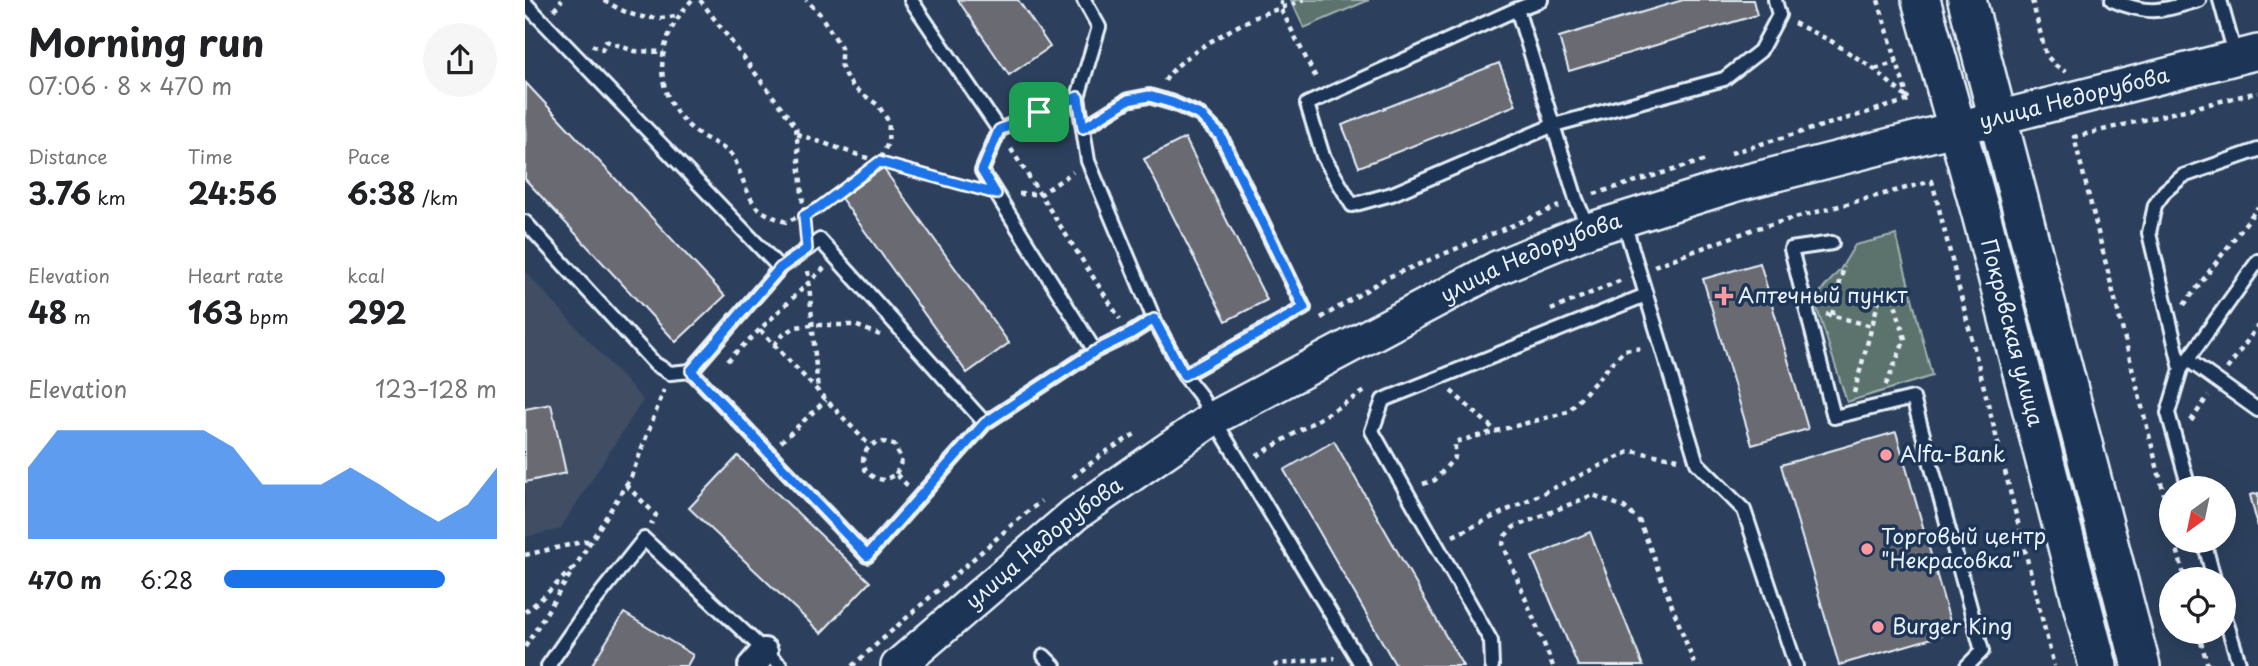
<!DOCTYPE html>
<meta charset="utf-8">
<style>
body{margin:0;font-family:"Playpen Sans",sans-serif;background:#f6f6f6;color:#202124;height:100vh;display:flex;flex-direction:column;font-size:26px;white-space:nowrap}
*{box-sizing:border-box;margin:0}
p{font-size:23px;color:#757577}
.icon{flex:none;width:38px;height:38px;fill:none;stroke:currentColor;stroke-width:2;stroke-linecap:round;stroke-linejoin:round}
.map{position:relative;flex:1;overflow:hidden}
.details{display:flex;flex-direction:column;background:#fff;width:525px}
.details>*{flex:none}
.needle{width:46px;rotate:213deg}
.buttons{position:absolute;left:1634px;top:476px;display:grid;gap:14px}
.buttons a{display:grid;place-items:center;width:77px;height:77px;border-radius:50%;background:#fff;box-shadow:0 7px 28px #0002;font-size:35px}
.pin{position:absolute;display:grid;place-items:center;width:60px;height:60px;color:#fff;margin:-30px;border-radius:14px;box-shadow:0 4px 10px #0006}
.round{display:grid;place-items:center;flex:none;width:74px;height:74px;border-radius:37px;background:#f6f6f6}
.overview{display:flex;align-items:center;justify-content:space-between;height:119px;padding:0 28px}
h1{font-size:38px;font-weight:700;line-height:52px}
.stats{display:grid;grid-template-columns:repeat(3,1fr);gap:10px;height:119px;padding:7px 28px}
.stats div{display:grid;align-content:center}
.stats b{font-size:30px;font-weight:700}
.stats small{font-size:19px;font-weight:400}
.stats p{font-size:19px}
.chart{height:196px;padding:14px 28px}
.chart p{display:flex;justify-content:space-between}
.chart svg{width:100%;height:126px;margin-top:7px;fill:#1a73e8;opacity:.7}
ul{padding:0 28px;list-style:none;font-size:23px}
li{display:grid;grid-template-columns:112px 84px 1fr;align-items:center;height:52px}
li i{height:18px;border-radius:9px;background:#1a73e8}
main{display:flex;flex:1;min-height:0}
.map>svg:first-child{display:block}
.built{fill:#3f4d64}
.green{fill:#5c726d;stroke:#a2b2b2;stroke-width:2}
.building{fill:#6a6a73;stroke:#e8f1f8;stroke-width:2}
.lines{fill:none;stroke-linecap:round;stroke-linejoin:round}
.service-casing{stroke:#e8f1f8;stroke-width:18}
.minor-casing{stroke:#e8f1f8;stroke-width:32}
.tertiary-casing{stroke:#e8f1f8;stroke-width:38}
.secondary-casing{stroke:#e8f1f8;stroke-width:42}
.path{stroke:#e8f1f8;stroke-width:4.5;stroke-dasharray:5 5;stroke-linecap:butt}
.service{stroke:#1d3557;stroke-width:12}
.minor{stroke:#1d3557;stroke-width:26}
.tertiary{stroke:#1d3557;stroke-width:33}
.secondary{stroke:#1d3557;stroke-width:37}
.route-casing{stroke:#fff;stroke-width:14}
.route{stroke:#1a73e8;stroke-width:9}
.poi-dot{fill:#ff9aa2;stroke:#1d3557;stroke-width:2.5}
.labels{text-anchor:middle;stroke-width:7;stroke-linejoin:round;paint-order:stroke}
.street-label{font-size:21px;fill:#e8f1f8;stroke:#1d3557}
.poi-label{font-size:21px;fill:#e8f1f8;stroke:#1d3557;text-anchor:start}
</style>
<main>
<section class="details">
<div class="overview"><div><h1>Morning run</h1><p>07:06 · 8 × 470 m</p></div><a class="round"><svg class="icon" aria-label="share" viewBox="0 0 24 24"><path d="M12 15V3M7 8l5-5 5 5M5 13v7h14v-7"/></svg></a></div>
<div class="stats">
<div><p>Distance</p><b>3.76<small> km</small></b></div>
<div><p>Time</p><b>24:56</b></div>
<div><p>Pace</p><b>6:38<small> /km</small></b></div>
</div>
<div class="stats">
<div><p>Elevation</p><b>48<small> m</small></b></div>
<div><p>Heart rate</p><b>163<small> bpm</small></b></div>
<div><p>kcal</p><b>292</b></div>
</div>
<div class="chart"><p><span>Elevation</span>123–128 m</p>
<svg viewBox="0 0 160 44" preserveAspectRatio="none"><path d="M0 44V19L10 6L20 6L30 6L40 6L50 6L60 6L70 12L80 25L90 25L100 25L110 19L120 25L130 32L140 38L150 32L160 19V44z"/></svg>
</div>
<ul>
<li><b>470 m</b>6:28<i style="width:81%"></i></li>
</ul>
</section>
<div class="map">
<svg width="1733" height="666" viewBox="0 0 1733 666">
<rect width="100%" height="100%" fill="#2c405d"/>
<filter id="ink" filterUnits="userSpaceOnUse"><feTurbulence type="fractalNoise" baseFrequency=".0143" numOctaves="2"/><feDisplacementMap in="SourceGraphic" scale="14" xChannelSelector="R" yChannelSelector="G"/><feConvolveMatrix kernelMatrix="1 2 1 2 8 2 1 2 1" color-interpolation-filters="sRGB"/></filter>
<g filter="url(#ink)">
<path class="built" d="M0 271 118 400 35 529 0 537Z"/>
<g class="green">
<path d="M766 0H844L779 28Z"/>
<path d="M1371 235 1407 376 1322 402 1289 299 1315 270 1330 245Z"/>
</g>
<g class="building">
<path d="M433 0H493L525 47 484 75Z"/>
<path d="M1158 0H1228L1232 15 1044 71 1034 37Z"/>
<path d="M974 63 991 105 834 167 817 125Z"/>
<path d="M1 83 200 296 151 342 0 179Z"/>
<path d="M660 138 742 300 701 321 619 159Z"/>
<path d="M358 168 484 343 442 373 316 198Z"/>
<path d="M1235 263 1283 429 1227 445 1178 279Z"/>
<path d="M26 404 41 473 0 482V409Z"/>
<path d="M1371 432 1428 632 1314 665 1256 465Z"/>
<path d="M809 441 938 666H871L759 470Z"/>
<path d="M213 456 345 582 296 633 164 508Z"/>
<path d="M1733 493V527L1725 495Z"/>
<path d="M1065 532 1118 666H1053L1007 557Z"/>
<path d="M99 613 168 655 162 666H66Z"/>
</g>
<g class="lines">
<g class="service-casing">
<g id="service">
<path d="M386 0 474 130"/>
<path d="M559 0 574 27 553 97 563 161 629 319 659 375 674 394 837 666"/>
<path d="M1016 0 992 9 1051 199 1063 228"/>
<path d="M1587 0C1625 16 1636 11 1674 0"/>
<path d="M1695 0 1711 58"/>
<path d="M0 3 255 268 166 371 342 556 460 423 570 351"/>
<path d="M992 9 782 104 798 156 827 205 867 194 1029 125 1199 79 1235 51 1254 15 1250 0"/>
<path d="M553 97 474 130 457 171 570 351 605 334 629 319"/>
<path d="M558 128 603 100 624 96 648 103 675 115 695 135 779 308 659 375"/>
<path d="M1098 219 1172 463 1219 510 1271 666"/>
<path d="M0 222 130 364 145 373 166 371"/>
<path d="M1307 243 1266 249 1309 417 1388 398 1457 651 1442 666"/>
<path d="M255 268 295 240 460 423"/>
<path d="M1663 360 1733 410"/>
<path d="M1656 369 1624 233 1630 205 1640 191 1658 176 1733 150"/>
<path d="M1664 488 1643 413 1656 369 1733 261"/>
<path d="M1679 541 1689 579"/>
<path d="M1699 614 1715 666"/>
<path d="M519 656 529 666"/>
<path d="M23 666 57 617 119 539 256 666"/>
<path d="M967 666 966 641 847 431 858 400 1121 295"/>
</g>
</g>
<g class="minor-casing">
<path id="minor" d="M227 666 239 652"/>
</g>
<g class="tertiary-casing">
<g id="tertiary">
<path id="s1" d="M373 666 550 514 687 419 972 268 1064 230 1212 184 1733 52"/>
</g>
</g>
<g class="secondary-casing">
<g id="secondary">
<path id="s2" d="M1396 0 1456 214 1573 666"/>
<path d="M1442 0 1616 666"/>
</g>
</g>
<g class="path">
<path d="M79 0C105 17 121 21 152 16"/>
<path d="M167 0C131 38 124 91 166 128 178 139 196 144 207 155 211 160 213 169 216 175 227 205 230 211 261 222L293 208 354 162 363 143 364 122 353 105 329 88 320 75 316 65V47L294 13 281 0"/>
<path d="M175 0 271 127 280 227"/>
<path d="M756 0V9L792 80"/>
<path d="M1353 0 1383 99"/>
<path d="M1507 0 1521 55 1531 66 1541 72"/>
<path d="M29 10 37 0"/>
<path d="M1269 23 1306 41 1349 69 1383 99"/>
<path d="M67 45 77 50 81 41 109 51 139 52"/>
<path d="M1350 69 1372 62"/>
<path d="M640 81C651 58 709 27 733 16 748 10 764 6 779 0"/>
<path d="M272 134 354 162 444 186"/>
<path d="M486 149 595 319"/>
<path d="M1206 153 1384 100"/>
<path d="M494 194H516L548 172"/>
<path d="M1069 194 1181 160"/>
<path d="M1129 266 1229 229 1407 181 1529 666"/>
<path d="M283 271 293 392"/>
<path d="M1659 305 1733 207"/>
<path d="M1026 310 1099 279"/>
<path d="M1301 314 1347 326 1355 295 1369 300 1380 339 1360 387"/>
<path d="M1307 315 1319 266"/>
<path d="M796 318 861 278 1034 206"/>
<path d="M235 330 345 446"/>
<path d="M249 345 259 334 271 327 287 325H330L355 335"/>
<path d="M202 361 299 268"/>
<path d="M1702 369 1733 326"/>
<path d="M926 391 972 432"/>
<path d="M1329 393 1347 326"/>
<path d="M1666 421 1683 396"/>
<path d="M256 442 301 400"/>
<path d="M732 456 842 390"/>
<path d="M371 474 377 460 369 445C365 444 361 442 358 442 341 441 331 463 344 474 348 478 354 479 359 480L371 474 383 486"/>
<path d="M548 477 579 453 610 434"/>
<path d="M898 484 910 480 930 457V442L1043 412 1099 350 1119 348"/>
<path d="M101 485 131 515 126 524"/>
<path d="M1647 526 1549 137 1733 92"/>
<path d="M928 536 1106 451 1154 459"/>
<path d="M1650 541 1660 579"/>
<path d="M0 555 66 540"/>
<path d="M0 612 16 599 48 568"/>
<path d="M1673 632 1683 666"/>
<path d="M0 647 106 477 139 390"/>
<path d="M327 666 489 523 516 501"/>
<path d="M749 666 753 664 810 658"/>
<path d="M1028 666 978 544 980 536 989 527 1068 495 1099 507 1115 522 1170 666"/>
</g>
<use href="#service" class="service"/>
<use href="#minor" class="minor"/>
<use href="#tertiary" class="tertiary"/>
<use href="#secondary" class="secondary"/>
</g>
</g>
<g class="lines" filter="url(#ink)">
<g class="route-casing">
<path id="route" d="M624 96 648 103 675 115 695 135 779 308 659 375 629 319 605 334 570 351 460 423 342 556 166 371 255 268 282 249 279 216 293 208 354 162 471 194 457 171 474 130 553 97 558 128 603 100Z"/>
</g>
<use href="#route" class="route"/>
</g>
<g class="poi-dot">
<path d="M1195.5 285.5h7v7h7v7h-7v7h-7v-7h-7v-7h7z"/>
<circle cx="1361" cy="455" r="7"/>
<circle cx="1342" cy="549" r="7"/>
<circle cx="1353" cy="627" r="7"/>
</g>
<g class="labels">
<g class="street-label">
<text dy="7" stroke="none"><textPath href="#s1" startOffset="1325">улица Недорубова</textPath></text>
<text dy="7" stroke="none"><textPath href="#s1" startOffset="758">улица Недорубова</textPath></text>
<text dy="7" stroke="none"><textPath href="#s2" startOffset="345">Покровская улица</textPath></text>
<text dy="7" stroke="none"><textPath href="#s1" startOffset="191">улица Недорубова</textPath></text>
</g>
<g class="poi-label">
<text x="1213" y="303">Аптечный пункт</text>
<text x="1375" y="462">Alfa-Bank</text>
<text x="1356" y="544">Торговый центр<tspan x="1356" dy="24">"Некрасовка"</tspan></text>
<text x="1367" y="634">Burger King</text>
</g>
</g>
</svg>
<div class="buttons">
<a><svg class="needle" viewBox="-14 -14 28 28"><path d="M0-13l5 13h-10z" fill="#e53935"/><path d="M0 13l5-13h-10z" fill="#757577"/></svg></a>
<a><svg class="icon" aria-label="locate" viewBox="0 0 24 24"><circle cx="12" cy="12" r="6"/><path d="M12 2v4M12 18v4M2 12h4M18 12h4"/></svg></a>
</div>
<div class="pin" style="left:514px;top:112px;background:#1e9e55"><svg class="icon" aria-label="arrive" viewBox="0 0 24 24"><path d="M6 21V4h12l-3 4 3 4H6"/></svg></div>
</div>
</main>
